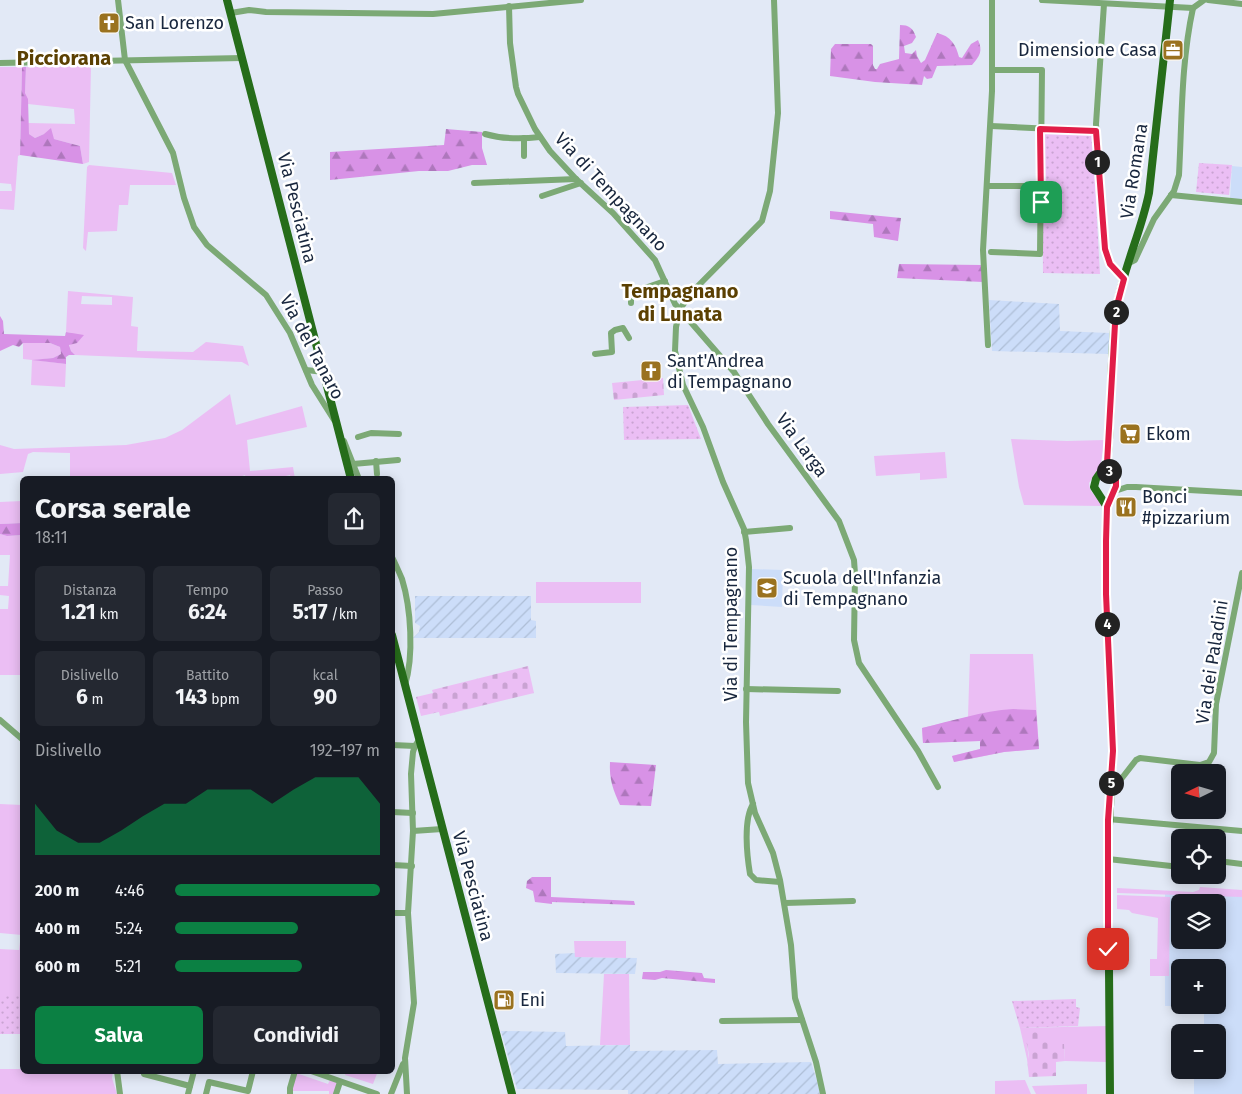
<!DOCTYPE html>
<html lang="it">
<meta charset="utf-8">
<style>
body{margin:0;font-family:"Fira Sans",sans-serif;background:#242831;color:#f1f3f6;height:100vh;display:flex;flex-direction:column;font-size:19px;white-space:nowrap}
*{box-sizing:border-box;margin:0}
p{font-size:16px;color:#9ea1a6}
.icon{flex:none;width:28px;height:28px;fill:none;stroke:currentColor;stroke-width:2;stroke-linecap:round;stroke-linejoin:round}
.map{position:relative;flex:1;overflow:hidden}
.side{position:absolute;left:20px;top:476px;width:375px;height:598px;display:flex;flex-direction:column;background:#171b24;border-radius:8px;box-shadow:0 2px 12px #0003}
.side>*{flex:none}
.needle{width:32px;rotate:265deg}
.fabs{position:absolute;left:1171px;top:764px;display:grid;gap:10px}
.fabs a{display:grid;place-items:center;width:55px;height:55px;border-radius:8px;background:#171b24;box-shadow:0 2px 12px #0003;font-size:25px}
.pin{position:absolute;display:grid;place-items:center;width:42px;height:42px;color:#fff;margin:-21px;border-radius:10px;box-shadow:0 2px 8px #0006}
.km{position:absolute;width:25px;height:25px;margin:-12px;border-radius:50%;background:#222;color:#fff;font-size:14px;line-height:25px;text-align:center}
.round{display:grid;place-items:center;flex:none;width:52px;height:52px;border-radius:8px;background:#242831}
.head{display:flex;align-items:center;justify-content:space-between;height:85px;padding:0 15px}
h1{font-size:28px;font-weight:700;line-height:38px}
.metrics{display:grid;grid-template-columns:repeat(3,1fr);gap:8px;height:85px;padding:5px 15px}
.metrics div{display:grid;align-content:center;border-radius:8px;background:#242831;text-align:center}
.metrics b{font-size:21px;font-weight:700}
.metrics small{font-size:14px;font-weight:400}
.metrics p{font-size:14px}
.chart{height:140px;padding:10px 15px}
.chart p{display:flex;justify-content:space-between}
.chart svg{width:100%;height:90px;margin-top:5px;fill:#0b8043;opacity:.7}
.primary-button{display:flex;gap:10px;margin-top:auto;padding:10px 15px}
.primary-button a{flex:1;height:58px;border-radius:8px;background:#0b8043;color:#fff;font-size:20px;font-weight:700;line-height:58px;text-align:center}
.primary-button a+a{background:#242831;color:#f1f3f6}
ul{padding:0 15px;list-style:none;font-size:16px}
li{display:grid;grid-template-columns:80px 60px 1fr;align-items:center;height:38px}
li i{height:12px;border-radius:6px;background:#0b8043}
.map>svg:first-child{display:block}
.built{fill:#ccddf9;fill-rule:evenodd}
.industrial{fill:url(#industrial-furrows)}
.grass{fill:#ebbef4;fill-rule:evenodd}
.forest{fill:url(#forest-firs)}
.cemetery{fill:url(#cemetery-stones)}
.park{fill:url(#park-dots)}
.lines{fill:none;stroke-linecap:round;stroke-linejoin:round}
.minor{stroke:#7ca975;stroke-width:6}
.major{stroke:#266d1a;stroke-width:8}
.route-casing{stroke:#fff;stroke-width:10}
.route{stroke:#e11d48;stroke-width:6}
.labels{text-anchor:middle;stroke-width:5;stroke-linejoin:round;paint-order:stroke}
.poi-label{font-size:18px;fill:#18263d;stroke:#fff;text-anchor:start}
.street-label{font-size:18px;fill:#18263d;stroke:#fff}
.quarter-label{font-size:20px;font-weight:bold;fill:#5b4002;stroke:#fff}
</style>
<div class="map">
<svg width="1242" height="1094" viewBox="0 0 1242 1094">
<defs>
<pattern id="industrial-furrows" width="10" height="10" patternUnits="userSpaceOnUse" patternTransform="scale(1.25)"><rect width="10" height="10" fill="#ccddf9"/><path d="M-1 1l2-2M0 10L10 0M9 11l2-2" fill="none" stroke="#aebed6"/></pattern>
<pattern id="forest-firs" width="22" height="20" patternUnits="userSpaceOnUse" patternTransform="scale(1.25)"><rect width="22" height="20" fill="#d892e6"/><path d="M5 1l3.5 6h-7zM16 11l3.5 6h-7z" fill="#ae77bc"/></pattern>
<pattern id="cemetery-stones" width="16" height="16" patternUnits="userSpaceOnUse" patternTransform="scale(1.25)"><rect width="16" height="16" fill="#ebbef4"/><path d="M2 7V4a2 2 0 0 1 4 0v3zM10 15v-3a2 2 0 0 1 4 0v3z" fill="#c9a3d2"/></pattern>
<pattern id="park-dots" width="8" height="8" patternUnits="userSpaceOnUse" patternTransform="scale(1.25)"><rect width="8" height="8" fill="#ebbef4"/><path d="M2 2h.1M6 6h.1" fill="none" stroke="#c9a3d2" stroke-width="1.8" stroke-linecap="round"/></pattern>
</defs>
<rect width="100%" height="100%" fill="#e2e9f6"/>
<g class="built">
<path d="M1232 166 1242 167V200L1230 199Z"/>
<path d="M751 569 783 570 782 607 751 605Z"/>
<path d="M1165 892 1242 895V1094H1194V1070H1218V1032H1204V1006H1165ZM1180 902H1218V940H1180ZM1180 968H1218V1005H1180Z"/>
</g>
<g class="industrial">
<path d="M989 300 1059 304 1060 331 1109 333V354L992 351Z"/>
<path d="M415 596H531V620L536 621V638H413L419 632 420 626 415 623Z"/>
<path d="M575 953V957L637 958 635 974 556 973 555 954Z"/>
<path d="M501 1031 565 1032 566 1046 630 1045V1051L717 1050 718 1064 811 1062 818 1084 820 1094H628V1090L517 1089Z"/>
</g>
<g class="grass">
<path d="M91 65 89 162 83 164 80 146 54 139 44 134 35 138 29 134 28 123 75 124 74 109 28 104 25 93 26 67Z"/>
<path d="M0 67H22L20 155 18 156 14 210 0 209V191H12L11 184 0 183Z"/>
<path d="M89 165 172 173 176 185H130L128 205H119L117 231 88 232 86 251 83 248 87 167Z"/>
<path d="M68 291 133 297 131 326 138 327 137 351 193 352 206 342 243 346 249 366 242 362 75 355C67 348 69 342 72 333L66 332ZM82 296 112 297V305L81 304Z"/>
<path d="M23 343H50L60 347 61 354 53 358 35 360 66 364 65 387 31 385 32 360 23 359Z"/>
<path d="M230 394 236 425 302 406 307 427 247 440 250 471 293 467 295 479H291L290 475 272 479H246L245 475 234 479H70V453L33 452 28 454 23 472 0 474V445L14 449 126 445 165 438 182 430Z"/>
<path d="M1011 439 1067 441 1105 440 1100 467 1089 483C1089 494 1099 497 1102 506L1024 505 1019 487Z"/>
<path d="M945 452 947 478 920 480V473L876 476 874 456Z"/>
<path d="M22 501V523L0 524V502Z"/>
<path d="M0 534 7 536 22 535V675H0V609H8L9 596 0 595V586H8L10 555H0Z"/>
<rect x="536" y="582" width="105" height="21"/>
<path d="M970 654H1033L1039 749 1004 752 954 762 952 756 980 749V741L923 743 922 728 968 717Z"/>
<path d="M0 804 22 805V935L0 933Z"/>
<path d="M1200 887 1242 890V897L1117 893V888L1193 892 1199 890Z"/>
<path d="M1117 895 1170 897 1169 976H1150V959H1157L1158 918 1132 913 1129 910 1117 909Z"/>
<path d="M574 941H626V958L575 957Z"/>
<path d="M20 942 22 943V994H0V949L19 950Z"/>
<path d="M604 974H629L630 1045H600Z"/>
<path d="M1107 1026 1106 1062 1065 1061 1064 1044 1027 1045 1029 1059H1027L1020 1028Z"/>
<path d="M0 1069H22V1071H113L112 1078 117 1094H0Z"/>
<path d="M346 1071H378L373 1084 345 1075Z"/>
<path d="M296 1073 328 1084 330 1080 338 1083 335 1094H329V1091H292Z"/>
<path d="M1025 1080 1031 1094H995V1081Z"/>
<path d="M1087 1084V1094H1036L1032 1086Z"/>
</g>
<g class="forest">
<path d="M900 25C909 25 913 28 916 37L912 43 904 46 905 53 912 54 916 50 917 56 921 63 925 60 937 33C951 36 956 45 959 57L962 58 971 44 978 40C983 51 980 56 972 65L937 66 932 78 927 79 924 76 922 85 875 82 830 76 831 49 835 44H871L873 46V65L875 69H877L880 64 899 59Z"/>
<path d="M22 67H26L25 93 28 99 29 134 35 138 44 134 51 128 54 139 80 146 83 164 20 155Z"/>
<path d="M446 129 482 132V148L487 165H472L448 171H419L330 180V152L444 145Z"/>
<path d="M830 211 901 218 898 241 874 237 873 224 830 219Z"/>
<path d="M899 264 982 265 983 282 897 278Z"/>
<path d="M0 316 3 321 4 334 65 336 66 332 84 335 77 343 69 345 71 351 75 355H69L66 357V364L32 360 53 358 61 354 60 347 50 343H23L19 347 13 345 0 351Z"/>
<path d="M22 523V535L7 536 0 534V524Z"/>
<path d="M1013 709 1036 710 1039 749 1004 752 954 762 952 756 980 749V741L923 743 922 728C952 721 982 711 1013 709Z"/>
<path d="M610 762 656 765 651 806 620 805C613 790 609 779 610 762Z"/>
<path d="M532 877H551V897L634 901 635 905 552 902V904L535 902 533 891 526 888 527 881Z"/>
<path d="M666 970 702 973 704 978 715 979V983L662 978 655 980 642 979 643 972H660Z"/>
</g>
<g class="cemetery">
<path d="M663 378 664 395 614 400 612 383Z"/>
<path d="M528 666 534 693 440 716 439 712 421 716 416 697 433 693 432 690Z"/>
<path d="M1038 1031 1052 1035V1039H1056L1057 1044H1064L1065 1061 1056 1062V1076L1029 1077 1027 1059H1029C1029 1050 1026 1043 1025 1032Z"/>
</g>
<g class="park">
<path d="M1042 131 1092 132 1100 274 1043 273Z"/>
<path d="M1199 163 1232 165 1229 195 1196 192Z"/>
<path d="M688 405 701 439 624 440 623 407Z"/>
<rect x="0" y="994" width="22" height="40"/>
<path d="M1076 999V1007L1080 1008 1078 1026 1020 1028 1012 1001Z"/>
</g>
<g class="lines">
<g class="minor">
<path d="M118 0 125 60 173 153 184 198 194 227 207 245 221 257 266 295 290 333 312 385 334 420"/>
<path d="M774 0 778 113 770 191 762 221 693 291 680 309 676 327 675 351 683 385 703 427 723 482 744 529 746 540 749 567 746 722 748 783 755 813 773 853 780 880 791 945 795 998 816 1062 823 1094"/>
<path d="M1042 0 1193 8"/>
<path d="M1208 0 1242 4"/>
<path d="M1104 4 1096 124 1099 181 1107 260 1124 279"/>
<path d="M509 6 510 43 516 87 518 94 535 129 550 151 576 179 613 213 655 260 675 304 734 372 768 424 839 521 854 560 855 574 854 640 859 663 918 751 938 787"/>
<path d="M231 13 249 10 266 12 433 14 581 0"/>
<path d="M0 63 242 58"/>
<path d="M991 126 1095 131"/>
<path d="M485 134C502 139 522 139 540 137"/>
<path d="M524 156V138"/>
<path d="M474 183 576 179"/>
<path d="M987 186H1041"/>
<path d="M1171 195 1242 202"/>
<path d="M542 196 581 183"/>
<path d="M991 252 1040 254 1042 70H992"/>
<path d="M1129 263 1135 260 1154 219 1174 191 1179 175C1182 119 1181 63 1193 8L1204 0"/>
<path d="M631 303V294L633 292 665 281"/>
<path d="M988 345 983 250 992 91V0"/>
<path d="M595 354 612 352 611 333 615 330 623 328 629 338"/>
<path d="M306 370 324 372"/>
<path d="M358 437 371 433 399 434"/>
<path d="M344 441 359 479"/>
<path d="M376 461 377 474"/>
<path d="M353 464 398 460"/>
<path d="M1115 491 1127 487H1136L1242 493"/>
<path d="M744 532 790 528"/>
<path d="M392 557C396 565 399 572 402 579 411 608 414 656 405 685"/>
<path d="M746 689 838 691"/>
<path d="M0 720 22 739"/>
<path d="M392 745 415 746"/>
<path d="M1111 786 1122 778 1136 760 1140 758 1200 765 1209 762 1214 753 1216 704 1242 573"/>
<path d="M753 804C743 820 747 856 750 874L756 880 780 882"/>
<path d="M392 812 413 813"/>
<path d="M1108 819 1242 831"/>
<path d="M413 831 442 829"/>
<path d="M1108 859 1180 867"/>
<path d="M1218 861 1242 864"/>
<path d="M392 865 412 866"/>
<path d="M785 903 853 901"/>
<path d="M392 913H408"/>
<path d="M722 1021 802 1020"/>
<path d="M117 1071 120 1094"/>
<path d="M143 1071 144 1074 190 1086"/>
<path d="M311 1071 377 1094"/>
<path d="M188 1094 194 1071"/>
<path d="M206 1094 209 1082 248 1091 253 1071"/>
<path d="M290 1094V1088L295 1071"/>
<path d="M336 1094 340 1082"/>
<path d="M391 1094 403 1064"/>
<path d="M407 1094 405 1058 414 1003 408 913 413 831 411 774 413 752 415 746 419 740"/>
</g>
<g class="major">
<path d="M227 0 351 479"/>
<path d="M1107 507 1094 487 1096 479 1107 463"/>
<path d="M392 635 512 1094"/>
<path d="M1110 1094 1108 844 1113 751 1106 594V541L1107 507 1116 486V480L1110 475 1107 463C1113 412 1109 361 1116 311 1122 271 1141 233 1149 193L1170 0"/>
</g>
</g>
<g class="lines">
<g class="route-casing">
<path id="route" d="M1041 202 1040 129 1096 131 1105 249 1110 264 1124 279 1116 309 1115 324 1107 463 1110 475 1116 480V486L1107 507 1106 541V594L1113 751 1108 820V949"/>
</g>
<use href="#route" class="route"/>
</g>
<defs>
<g id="church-square" transform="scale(1.125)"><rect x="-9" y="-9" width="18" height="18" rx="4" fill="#9a721f" stroke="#fff"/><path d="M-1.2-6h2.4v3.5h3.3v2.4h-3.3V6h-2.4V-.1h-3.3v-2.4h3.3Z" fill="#fff"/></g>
<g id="office-square" transform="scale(1.125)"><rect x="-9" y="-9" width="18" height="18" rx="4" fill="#9a721f" stroke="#fff"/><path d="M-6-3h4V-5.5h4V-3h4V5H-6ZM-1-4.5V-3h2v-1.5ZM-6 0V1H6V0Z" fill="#fff"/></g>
<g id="supermarket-square" transform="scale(1.125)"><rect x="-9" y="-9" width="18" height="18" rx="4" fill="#9a721f" stroke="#fff"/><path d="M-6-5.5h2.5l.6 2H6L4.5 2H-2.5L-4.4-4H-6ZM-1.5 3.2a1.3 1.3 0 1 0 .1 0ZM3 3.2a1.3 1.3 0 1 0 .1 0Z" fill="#fff"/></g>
<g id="restaurant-square" transform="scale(1.125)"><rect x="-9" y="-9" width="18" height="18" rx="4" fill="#9a721f" stroke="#fff"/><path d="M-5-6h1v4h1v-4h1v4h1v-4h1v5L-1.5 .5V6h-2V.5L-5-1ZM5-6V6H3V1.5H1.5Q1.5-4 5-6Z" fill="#fff"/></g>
<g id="school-square" transform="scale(1.125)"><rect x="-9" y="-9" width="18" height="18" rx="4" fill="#9a721f" stroke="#fff"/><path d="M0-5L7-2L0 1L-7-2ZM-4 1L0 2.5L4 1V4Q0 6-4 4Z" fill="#fff"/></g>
<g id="fuel-square" transform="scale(1.125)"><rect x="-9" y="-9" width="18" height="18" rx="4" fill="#9a721f" stroke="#fff"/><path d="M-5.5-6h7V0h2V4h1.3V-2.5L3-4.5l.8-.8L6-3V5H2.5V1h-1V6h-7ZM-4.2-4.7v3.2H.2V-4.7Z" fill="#fff"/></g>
</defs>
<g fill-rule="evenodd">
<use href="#church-square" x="109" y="23"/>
<use href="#office-square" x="1173" y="50"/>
<use href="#church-square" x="651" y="371"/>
<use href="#supermarket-square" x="1130" y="434"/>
<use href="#restaurant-square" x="1126" y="507"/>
<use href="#school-square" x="767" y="588"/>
<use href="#fuel-square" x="504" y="1000"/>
</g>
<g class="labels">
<g class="poi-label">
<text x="125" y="29">San Lorenzo</text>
<text x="1157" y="56" text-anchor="end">Dimensione Casa</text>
<text x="667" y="367">Sant'Andrea<tspan x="667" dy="21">di Tempagnano</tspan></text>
<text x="1146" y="440">Ekom</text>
<text x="1142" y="503">Bonci<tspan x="1142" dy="21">#pizzarium</tspan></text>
<text x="783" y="584">Scuola dell'Infanzia<tspan x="783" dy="21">di Tempagnano</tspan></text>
<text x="520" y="1006">Eni</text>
</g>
<g class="street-label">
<text transform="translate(1134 171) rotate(-81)" y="6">Via Romana</text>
<text transform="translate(611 192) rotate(47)" y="6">Via di Tempagnano</text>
<text transform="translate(297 208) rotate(76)" y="6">Via Pesciatina</text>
<text transform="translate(312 347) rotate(62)" y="6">Via del Tanaro</text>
<text transform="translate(802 445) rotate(54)" y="6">Via Larga</text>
<text transform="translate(731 624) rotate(-90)" y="6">Via di Tempagnano</text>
<text transform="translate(1212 662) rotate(-81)" y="6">Via dei Paladini</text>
<text transform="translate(473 886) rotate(75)" y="6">Via Pesciatina</text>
</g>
<g class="quarter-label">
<text x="64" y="65">Picciorana</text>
<text x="680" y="298">Tempagnano<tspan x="680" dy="23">di Lunata</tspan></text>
</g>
</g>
</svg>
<div class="fabs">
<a><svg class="needle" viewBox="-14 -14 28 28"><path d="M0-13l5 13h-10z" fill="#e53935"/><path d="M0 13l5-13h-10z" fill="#9ea1a6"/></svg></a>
<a><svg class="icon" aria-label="locate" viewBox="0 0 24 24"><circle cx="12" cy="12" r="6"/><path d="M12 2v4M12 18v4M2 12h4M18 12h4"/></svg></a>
<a><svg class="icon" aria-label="layers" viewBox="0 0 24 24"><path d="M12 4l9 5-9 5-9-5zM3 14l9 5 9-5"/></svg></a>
<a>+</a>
<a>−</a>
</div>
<div class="pin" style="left:1041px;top:202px;background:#1e9e55"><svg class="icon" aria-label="arrive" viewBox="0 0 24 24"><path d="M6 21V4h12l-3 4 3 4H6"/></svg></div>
<div class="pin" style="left:1108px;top:949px;background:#d93025"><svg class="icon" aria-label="check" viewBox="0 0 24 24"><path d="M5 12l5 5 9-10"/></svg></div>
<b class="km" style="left:1097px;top:162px">1</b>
<b class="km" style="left:1116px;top:312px">2</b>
<b class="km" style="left:1109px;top:471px">3</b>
<b class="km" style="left:1107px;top:624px">4</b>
<b class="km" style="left:1111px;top:783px">5</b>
<section class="side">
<div class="head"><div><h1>Corsa serale</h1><p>18:11</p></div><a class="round"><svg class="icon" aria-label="share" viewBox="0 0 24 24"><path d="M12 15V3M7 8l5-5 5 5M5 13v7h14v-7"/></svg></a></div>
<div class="metrics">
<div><p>Distanza</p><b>1.21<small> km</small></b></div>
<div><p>Tempo</p><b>6:24</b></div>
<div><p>Passo</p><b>5:17<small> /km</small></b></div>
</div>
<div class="metrics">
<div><p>Dislivello</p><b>6<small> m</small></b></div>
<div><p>Battito</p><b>143<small> bpm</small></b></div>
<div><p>kcal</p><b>90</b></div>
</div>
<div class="chart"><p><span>Dislivello</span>192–197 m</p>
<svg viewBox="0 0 160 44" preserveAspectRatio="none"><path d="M0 44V19L10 32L20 38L30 38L40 32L50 25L60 19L70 19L80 12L90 12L100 12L110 19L120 12L130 6L140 6L150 6L160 19V44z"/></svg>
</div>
<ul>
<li><b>200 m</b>4:46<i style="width:100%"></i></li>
<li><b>400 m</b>5:24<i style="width:60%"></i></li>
<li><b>600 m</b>5:21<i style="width:62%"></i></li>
</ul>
<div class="primary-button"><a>Salva</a><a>Condividi</a></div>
</section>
</div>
